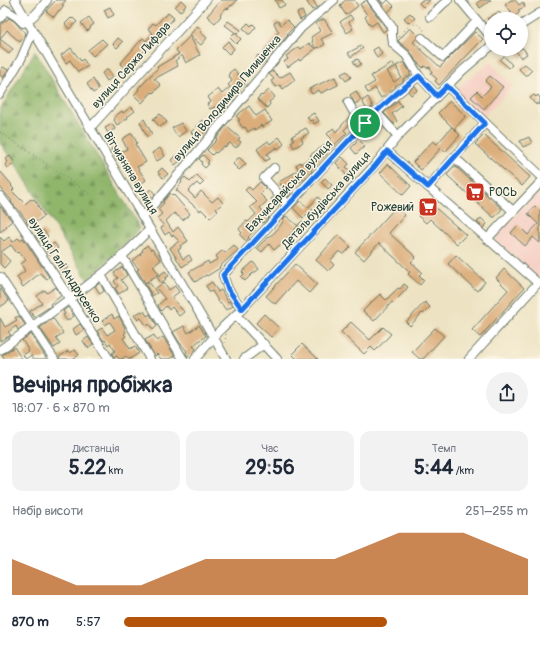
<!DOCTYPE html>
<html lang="uk">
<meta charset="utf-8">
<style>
body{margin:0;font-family:Pangolin,sans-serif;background:#f2f2f3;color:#1f2937;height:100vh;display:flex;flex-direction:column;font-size:15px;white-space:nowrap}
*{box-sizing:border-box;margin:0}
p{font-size:13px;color:#747a83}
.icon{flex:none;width:22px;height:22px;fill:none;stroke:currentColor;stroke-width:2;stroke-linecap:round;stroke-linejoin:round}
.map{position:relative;height:359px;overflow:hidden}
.drawer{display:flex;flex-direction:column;background:#fff;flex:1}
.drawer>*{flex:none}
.controls{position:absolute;left:484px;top:12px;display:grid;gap:8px}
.controls a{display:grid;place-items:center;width:44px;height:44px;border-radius:50%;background:#fff;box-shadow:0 2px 6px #0003;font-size:20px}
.pin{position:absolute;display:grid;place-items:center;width:34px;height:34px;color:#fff;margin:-17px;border:2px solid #fff;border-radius:50%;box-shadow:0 1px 4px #0007}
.round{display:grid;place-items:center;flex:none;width:42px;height:42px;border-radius:21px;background:#f2f2f3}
.head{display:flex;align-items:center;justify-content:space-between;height:68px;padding:0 12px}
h1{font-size:22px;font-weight:700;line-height:30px}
.metrics{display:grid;grid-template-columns:repeat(3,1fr);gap:6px;height:68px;padding:4px 12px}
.metrics div{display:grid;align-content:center;border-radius:10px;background:#f2f2f3;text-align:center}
.metrics b{font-size:20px;font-weight:700}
.metrics small{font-size:11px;font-weight:400}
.metrics p{font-size:11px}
.chart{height:112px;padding:8px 12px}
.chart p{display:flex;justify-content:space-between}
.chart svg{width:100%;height:72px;margin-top:4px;fill:#b45309;opacity:.7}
ul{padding:0 12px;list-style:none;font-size:13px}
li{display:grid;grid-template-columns:64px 48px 1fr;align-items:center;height:30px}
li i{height:10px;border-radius:5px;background:#b45309}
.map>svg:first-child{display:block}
.built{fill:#f6d1c6}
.forest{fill:url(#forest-firs);stroke:#587a50}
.building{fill:#dbad7a}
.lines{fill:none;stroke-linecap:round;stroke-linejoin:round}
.minor-casing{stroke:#677766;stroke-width:10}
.path{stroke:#677766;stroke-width:1;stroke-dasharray:1 3;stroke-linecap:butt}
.minor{stroke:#fff;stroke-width:8}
.route-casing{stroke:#fff;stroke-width:8}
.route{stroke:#1a73e8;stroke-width:5}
.labels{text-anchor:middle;stroke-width:3;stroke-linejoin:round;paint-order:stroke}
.street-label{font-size:12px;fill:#1f3d34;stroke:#fcf5e5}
.poi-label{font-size:12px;fill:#1f3d34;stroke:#fcf5e5;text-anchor:start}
</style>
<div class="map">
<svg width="540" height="359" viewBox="0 0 540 359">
<defs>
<pattern id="forest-firs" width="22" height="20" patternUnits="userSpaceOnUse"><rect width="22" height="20" fill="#90b66c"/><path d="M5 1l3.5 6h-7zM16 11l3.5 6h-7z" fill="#75955a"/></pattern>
</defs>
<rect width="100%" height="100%" fill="#fcf5e5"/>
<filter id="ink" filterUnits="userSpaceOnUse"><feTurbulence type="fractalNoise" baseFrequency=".025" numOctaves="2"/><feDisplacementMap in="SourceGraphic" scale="8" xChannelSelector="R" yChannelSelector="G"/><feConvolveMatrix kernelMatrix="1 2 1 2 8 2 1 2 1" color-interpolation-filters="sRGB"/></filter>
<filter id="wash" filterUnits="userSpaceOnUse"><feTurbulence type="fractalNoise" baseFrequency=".012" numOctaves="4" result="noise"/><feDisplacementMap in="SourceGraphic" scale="16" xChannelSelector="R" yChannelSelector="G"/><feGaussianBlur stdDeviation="0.9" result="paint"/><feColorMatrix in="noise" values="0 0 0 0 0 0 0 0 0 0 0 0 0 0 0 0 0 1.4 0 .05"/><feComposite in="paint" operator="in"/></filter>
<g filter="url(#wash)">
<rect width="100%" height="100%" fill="#ede3c3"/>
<g class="built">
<path d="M490 62 513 86 483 117 454 91Z"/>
<path d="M540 189V279L494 239Z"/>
</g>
<path class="forest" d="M35 51 140 228 88 280 19 169 0 143V110Z"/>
<g id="blocks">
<g class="building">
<path d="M56 0H66L62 5 64 6 60 11 59 10 54 17 46 11Z"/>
<path d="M181 0 186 5 180 12 175 7Z"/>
<path d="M221 0H237L232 6 231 5 228 9 226 8 220 15 221 16 215 23 207 16Z"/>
<path d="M275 0H282L285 5 279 8Z"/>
<path d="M311 0H313L317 7 312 10 307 2Z"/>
<path d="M346 0H354L358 6 346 15 340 6 342 4V3Z"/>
<path d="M367 0 368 3 386 28V30L383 32 377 22 371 26 365 17 367 15 360 4Z"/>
<path d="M379 0H380L384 4 388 0 394 6 388 12Z"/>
<path d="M422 0H430L423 7 419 3Z"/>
<path d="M481 0H491L480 8 477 3Z"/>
<path d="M511 0H515L519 5 523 2 525 7 518 10 520 12 514 17 510 13 512 12 505 5Z"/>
<path d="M110 7 114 15 108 18 104 10Z"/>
<path d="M302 11 305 17 300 20 297 13Z"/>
<path d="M498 12H499L504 19H487Z"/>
<path d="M168 13 174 18 127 70 120 64 143 38 146 41 153 33 148 29 153 23 156 25 164 16 165 17Z"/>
<path d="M410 13 415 18 409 23 404 18Z"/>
<path d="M350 15 353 19 349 22 353 29 347 33 340 22Z"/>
<path d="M89 17 94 24 90 27 91 28 87 31 81 23Z"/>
<path d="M9 18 14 21 26 34 20 42 12 35 7 30 0 39 13 49 9 54 0 47V25Z"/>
<path d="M71 18 72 19 73 18 77 22 69 29 65 24Z"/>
<path d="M324 19 333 33 321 39 325 44 319 48 318 47 316 49 312 42 313 40 311 37 320 31 316 23Z"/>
<path d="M287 20 294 27 287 34 288 35 268 58 263 52 276 37 275 35 279 32 277 29 274 23 278 21 281 25Z"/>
<path d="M228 21 241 30 237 34 225 25Z"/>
<path d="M248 23 251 26 253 24 256 27 250 34H248L243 28Z"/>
<path d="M197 26 202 30 200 32 207 38 201 45 190 35Z"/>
<path d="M410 28 417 35V38L413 42 440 67 475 32 483 39 439 85 435 81 437 79 430 73 432 72 430 67 427 68 424 66 423 68 416 61 410 51 398 41Z"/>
<path d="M235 33 241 39 236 44 230 38Z"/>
<path d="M190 36 200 55 186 63 182 55 175 61 178 66 154 79 161 85 153 93 152 92 142 103 134 95 139 90 138 89 141 85V86L151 75 158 68 157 67 179 54 176 50Z"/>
<path d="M118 38 123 42 117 48 113 44Z"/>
<path d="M102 39 107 44 93 56 88 50Z"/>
<path d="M228 41 234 49 229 54 222 47Z"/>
<path d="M309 43 315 49 300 61 299 59 288 67 284 62 288 59 286 56 299 47 301 49Z"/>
<path d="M361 46 363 48 351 57 348 53Z"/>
<path d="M378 47 382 54 377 58 373 50Z"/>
<path d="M71 48 81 61 83 59 88 66 78 72 70 60 66 63 61 55Z"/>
<path d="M521 48H523L527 54 521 58 516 51 519 49H521Z"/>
<path d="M258 55 265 61 260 66 254 60Z"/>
<path d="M504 56 512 65 509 68 500 60Z"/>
<path d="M358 59 361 64 357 67 353 61Z"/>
<path d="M404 62 410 72 409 73 411 75 403 79 404 81 395 86 396 87 381 98 375 88 368 93 365 88 375 82 371 76 393 63 395 67 387 71 394 82 401 77 396 66Z"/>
<path d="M525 64 532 70 526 76 519 69Z"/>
<path d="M3 67 8 70 3 78 0 75V71Z"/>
<path d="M108 69 113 77 107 81 102 73Z"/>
<path d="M234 69 245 84 239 89 240 90 235 96 233 95 225 101 228 107 227 108 224 110 220 105 218 106H217L210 109 207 104 211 102 208 97 218 89 222 94 230 87 228 85 232 81 229 76 230 75 229 73Z"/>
<path d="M273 71 280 78 290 72 295 80 283 89 280 85 276 87 271 81 274 79 269 74Z"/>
<path d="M347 71 351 77 346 81 341 74Z"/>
<path d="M490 76 503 87 484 109 471 97 477 91 482 96 491 87 485 81Z"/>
<path d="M335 77 338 85 321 93 319 90 312 94 309 89Z"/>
<path d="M93 79 99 89 93 93 87 84Z"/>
<path d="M415 86 418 90 411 95 408 91Z"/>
<path d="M269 90 275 97 269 102 270 104 267 108 257 99 261 95 262 96Z"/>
<path d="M356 91 361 100 355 104 350 95Z"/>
<path d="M534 95 536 97 538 95 540 98V106L537 103 536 105 530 98Z"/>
<path d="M368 97 373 107 367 110 362 101Z"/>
<path d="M398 101 402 106 392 114 397 121 394 124 384 113Z"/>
<path d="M450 101 466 116 454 129 438 113Z"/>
<path d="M249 106 256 116 265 110 272 121 262 127 261 125 255 130 254 128 248 132 245 127 243 128 238 121 240 120 236 116Z"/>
<path d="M131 107 135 111 127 117 128 118 117 125 114 120 115 119 114 117 122 111 123 113Z"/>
<path d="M314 113 319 121 314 124 312 120 310 121 307 117Z"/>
<path d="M160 114 167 122 160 127 153 119Z"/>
<path d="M350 116 354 120 344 130 347 133 326 153 327 154 314 164 315 166 311 169 312 171 306 178 288 189 291 193 288 197 282 190 284 189 279 182 299 170 296 165 300 162 301 164 312 157 310 155 322 147 332 139 327 134 333 128 336 132Z"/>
<path d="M144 119 152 134 147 137 140 122Z"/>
<path d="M209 119 213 123 208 129 209 130 207 132 206 131 199 137 197 136 195 137 191 132 199 124H198L202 120 204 124Z"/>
<path d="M377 122 382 127 376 133 371 128Z"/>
<path d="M181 123 186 131 178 137 172 128Z"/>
<path d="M112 124 115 129 108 133 105 128Z"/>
<path d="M226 126 240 138 238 140 241 142 236 148 230 143 225 147 224 146 216 153 215 152 212 155 207 150 217 140 216 139Z"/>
<path d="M452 127 460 135 445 152 441 148 421 170 413 162 433 141 437 144Z"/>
<path d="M306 128 309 133 301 138 303 142 294 148 291 142 294 140 292 136Z"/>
<path d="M132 133 137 143 135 144 146 162 137 167 146 180 138 186 119 159 117 160 111 149 115 147 119 153 127 149 122 139Z"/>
<path d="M484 135 530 177 522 186 475 144Z"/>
<path d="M279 137 284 144 278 149 277 147 267 154 270 159 265 161 257 149 268 141 270 144Z"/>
<path d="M529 137 532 143 523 147 520 141Z"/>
<path d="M359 140 365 146 356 154 351 148Z"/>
<path d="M160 148 165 156 157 161 152 153Z"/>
<path d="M176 155 181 160 175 165 171 160Z"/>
<path d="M203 155 209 161 207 163 209 164 205 168 201 164 202 162 199 159Z"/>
<path d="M10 156 15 163 8 168 5 164 8 162 6 159Z"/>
<path d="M342 157 349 164 346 167 351 172 347 176 336 163Z"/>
<path d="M238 158H240L246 164 239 170 233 164Z"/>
<path d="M388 164 411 186 403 195 380 173Z"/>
<path d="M455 166 502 209 495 217H493L447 175Z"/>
<path d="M162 168 168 174 163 178 158 172Z"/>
<path d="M0 171 12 185 11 186 14 189 12 191 25 204 31 199 32 200 34 199 39 206H38L44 216 30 227 26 222 27 221 17 208H16L11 202 12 201 0 187Z"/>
<path d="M197 175 204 182 200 186 197 183 188 191 195 198 201 191 212 202 218 197 223 203 216 209 218 211 210 218 201 209 200 211 176 190 182 182 181 181 185 177 190 182Z"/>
<path d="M325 178 332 185 328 189 321 182Z"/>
<path d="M260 182 266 188 260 194 267 201 260 208 269 218 263 223 261 221 254 229 255 230 248 237 249 238 246 241 240 235 242 233 239 229 246 221 248 222 256 214 250 207 257 202 245 190 249 187 252 190Z"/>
<path d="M151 189 155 194 146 203 141 198Z"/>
<path d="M170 193 172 195 173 194 190 214 183 220 174 213 166 221 173 232 178 227 188 241 180 246 181 248 178 250 183 259 189 255 192 260 182 267 170 248 179 241 173 235 172 236 169 232 165 235 161 228 164 226 157 218 162 214 158 209 164 203 163 202Z"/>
<path d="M274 197 280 204 277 207 271 199Z"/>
<path d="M318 197 322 202 314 210 313 209 303 218 293 208 300 201 308 208Z"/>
<path d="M430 203 466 235 457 244 430 219 426 223 418 216Z"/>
<path d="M0 206 12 221 6 226 7 227 0 232Z"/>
<path d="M535 206 540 211V243L533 237 525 246 511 233 518 225 528 235 538 224 528 214Z"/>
<path d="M396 207 405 215 389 233 416 257 411 262 422 272 419 275 424 280 420 285 408 274 410 272 379 243 364 260 355 252Z"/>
<path d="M286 216 298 226 281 244 274 250 269 244 262 252 257 248 263 242 275 232 280 226 284 220 283 219Z"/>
<path d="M481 218 487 224 483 228 477 222Z"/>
<path d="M302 221 306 224 301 229 297 226Z"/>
<path d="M43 230 48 236 40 242 35 236Z"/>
<path d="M338 235 351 247 344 254 339 251 330 261 334 265 328 271 316 260Z"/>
<path d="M0 237 4 241 9 237 13 242 18 238 20 240 23 238 49 277 47 279 40 273 23 287 17 277 25 271 21 264 26 260 19 251 17 253 11 245 1 252 10 261 4 268 0 264Z"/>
<path d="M54 243 58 248 50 255 45 250Z"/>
<path d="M147 245 151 250 152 249 161 260 153 266 159 274 145 283 137 270 139 269 132 261 141 254 140 253 143 251 142 250Z"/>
<path d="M234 245 238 250 219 267 220 268 207 276 206 275 195 282 189 272 208 261 209 264 218 259 216 256 222 251H224L225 253Z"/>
<path d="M456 255 485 282 477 291 448 264Z"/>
<path d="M253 262 259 269 253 274V273L245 281 241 277 244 274 242 272Z"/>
<path d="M66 264 69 267 62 272 59 268Z"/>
<path d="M295 264 317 284 309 293 296 281 275 304 266 296Z"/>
<path d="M122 267 127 275 121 280 127 288 119 294 115 288 118 286 114 281 118 278 114 273Z"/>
<path d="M504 269 524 288 480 337 472 330 508 290 496 278Z"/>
<path d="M165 271 169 276 165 278 166 279 161 283 157 277Z"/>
<path d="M149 282 157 293 152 296 145 284Z"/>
<path d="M164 282 169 290 175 286 179 292 172 297 180 308H181L184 312 179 316 172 307 169 310 166 306 161 311 158 305 165 299 156 288Z"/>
<path d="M212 282 218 292 221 290 228 302 229 301 233 306 226 310 221 303 220 304 212 291 210 292 206 286Z"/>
<path d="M100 283 104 291 100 294 95 286Z"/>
<path d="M404 284 408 287 404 292 393 303 392 302 374 321 363 311 380 294 386 300 398 288 400 289Z"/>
<path d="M56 287 61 296 50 304 51 306 34 317 30 311 42 303 37 296 45 290 47 293Z"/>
<path d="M0 288 9 301 0 307Z"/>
<path d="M81 297 86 304 82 307 77 300Z"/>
<path d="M425 302 430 307 423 314 422 313 410 326 406 322Z"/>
<path d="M68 307 74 316 67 321 63 315 65 314 63 311Z"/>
<path d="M142 312 144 311 147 316 150 314 157 326 153 330 149 324 147 326 141 318 138 320 134 315 142 311Z"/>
<path d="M112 314 114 319 119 316 125 328 124 329 126 332 124 334 126 336 123 338 130 349 135 346 139 353 130 359H128L126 356 122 359H119L117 356 114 358 112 353 115 351 110 343 108 345 105 340 104 341 97 331 102 328 107 335 115 330 110 322 105 325 102 321Z"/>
<path d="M264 314 279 328 271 337 256 323Z"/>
<path d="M19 316 25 325 18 330 16 326 8 332 11 335 0 341V318L5 327 17 320 15 318Z"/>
<path d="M53 318 63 333 56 338 60 344 54 348 40 328Z"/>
<path d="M351 322 370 340 383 327 391 334 375 351 371 347 364 354 341 332Z"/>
<path d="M80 324 84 330 76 335 73 329Z"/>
<path d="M199 325 206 336 201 340V339L193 346 196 349 188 357 186 353 187 351 179 342 173 332 184 326 188 333Z"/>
<path d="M435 328 444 336 423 359H420L412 352Z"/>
<path d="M31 334 39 347 47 359H34L31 355 26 359 23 355 29 351 22 340Z"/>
<path d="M154 335 157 341 163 337 175 356 170 359H161L157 354 155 356 145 340Z"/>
<path d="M88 337 93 344 88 348 83 341Z"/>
<path d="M302 344 318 359H297L292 354Z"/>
<path d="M14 347 22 359H5L2 355Z"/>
<path d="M75 350 79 355 73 359H59V357L68 351 70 353Z"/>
</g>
</g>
</g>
<g filter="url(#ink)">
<use href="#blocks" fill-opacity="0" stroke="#677766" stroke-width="1"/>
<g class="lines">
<g class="minor-casing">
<g id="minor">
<path d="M15 0 214 338 226 359"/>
<path d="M372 0 392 26V35L393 44 406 55 419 76"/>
<path d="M460 0 491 37"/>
<path d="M430 17 442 5 448 0"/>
<path d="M0 18 6 10 17 17 23 23C32 19 41 9 47 0"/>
<path d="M521 25 540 13"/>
<path d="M422 38 443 57 477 21"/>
<path d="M447 86 540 175"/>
<path d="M0 94 21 59 33 31"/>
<path d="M348 102 353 111 365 123"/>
<path d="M376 112 398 136"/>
<path d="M90 128 206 0"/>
<path d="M387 151 538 283 469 359"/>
<path d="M454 157 513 211"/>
<path d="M274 168 264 178 288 205"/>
<path d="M428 187 485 123"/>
<path d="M0 196 19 221 109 359"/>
<path d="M143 217 301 28 334 0"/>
<path d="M487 239 540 183"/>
<path d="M122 256 183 359"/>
<path d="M101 275 150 359"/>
<path d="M0 277 54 359"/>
<path d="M242 309 228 289 223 275C254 242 285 208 316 175 349 140 381 105 419 76L437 96"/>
<path d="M236 315 277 359"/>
<path d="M0 350C34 325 68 301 101 275 118 261 134 245 150 229"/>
<path d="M195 359 223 327 242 309 375 165 398 136 462 71 491 46"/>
<path d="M244 359 264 344"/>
</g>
</g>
<g class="path">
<path d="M399 37C407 28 412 18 424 29L423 32"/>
<path d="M0 132 90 194"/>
<path d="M225 343 226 334"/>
</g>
<use href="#minor" class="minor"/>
</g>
</g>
<g class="lines" filter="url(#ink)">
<g class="route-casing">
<path id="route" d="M419 76 437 96 447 86 485 123 428 187 387 151 375 166 242 309 228 289 223 275 333 157 376 112 398 92Z"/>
</g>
<use href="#route" class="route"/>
</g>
<defs>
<g id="supermarket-square" transform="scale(1)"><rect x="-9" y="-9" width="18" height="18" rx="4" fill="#c8321e" stroke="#fcf5e5"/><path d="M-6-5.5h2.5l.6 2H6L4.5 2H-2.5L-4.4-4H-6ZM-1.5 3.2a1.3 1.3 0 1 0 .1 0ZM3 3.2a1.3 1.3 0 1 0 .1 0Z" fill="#fff"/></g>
</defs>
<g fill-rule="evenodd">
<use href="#supermarket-square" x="475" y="192"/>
<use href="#supermarket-square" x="428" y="207"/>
</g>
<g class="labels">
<g class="street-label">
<text transform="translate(131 65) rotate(-48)" y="4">вулиця Сержа Лифара</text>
<text transform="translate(227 98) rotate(-50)" y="4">вулиця Володимира Пилишенка</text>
<text transform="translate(131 173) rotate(59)" y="4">Вітчизняна вулиця</text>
<text transform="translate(289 186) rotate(-47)" y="4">Бахчисарайська вулиця</text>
<text transform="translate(326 200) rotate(-48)" y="4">Детальбудівська вулиця</text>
<text transform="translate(65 270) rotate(57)" y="4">вулиця Галі Андрусенко</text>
</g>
<g class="poi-label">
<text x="489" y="196">РОСЬ</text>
<text x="414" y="211" text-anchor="end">Рожевий</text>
</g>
</g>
</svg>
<div class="controls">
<a><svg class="icon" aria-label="locate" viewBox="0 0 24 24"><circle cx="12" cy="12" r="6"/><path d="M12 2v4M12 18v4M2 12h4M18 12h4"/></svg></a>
</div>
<div class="pin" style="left:365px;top:123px;background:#1e9e55"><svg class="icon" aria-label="arrive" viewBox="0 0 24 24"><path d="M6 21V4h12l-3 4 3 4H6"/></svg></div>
</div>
<section class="drawer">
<div class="head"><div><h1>Вечірня пробіжка</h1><p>18:07 · 6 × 870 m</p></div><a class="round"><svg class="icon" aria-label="share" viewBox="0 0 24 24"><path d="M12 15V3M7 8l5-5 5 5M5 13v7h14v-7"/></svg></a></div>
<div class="metrics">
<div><p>Дистанція</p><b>5.22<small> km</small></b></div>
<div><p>Час</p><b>29:56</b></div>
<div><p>Темп</p><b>5:44<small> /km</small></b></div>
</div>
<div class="chart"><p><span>Набір висоти</span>251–255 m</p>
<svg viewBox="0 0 160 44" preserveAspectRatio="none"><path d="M0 44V22L10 30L20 38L30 38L40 38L50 30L60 22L70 22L80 22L90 22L100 22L110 14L120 6L130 6L140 6L150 14L160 22V44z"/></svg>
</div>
<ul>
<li><b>870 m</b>5:57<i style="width:65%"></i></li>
</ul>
</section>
